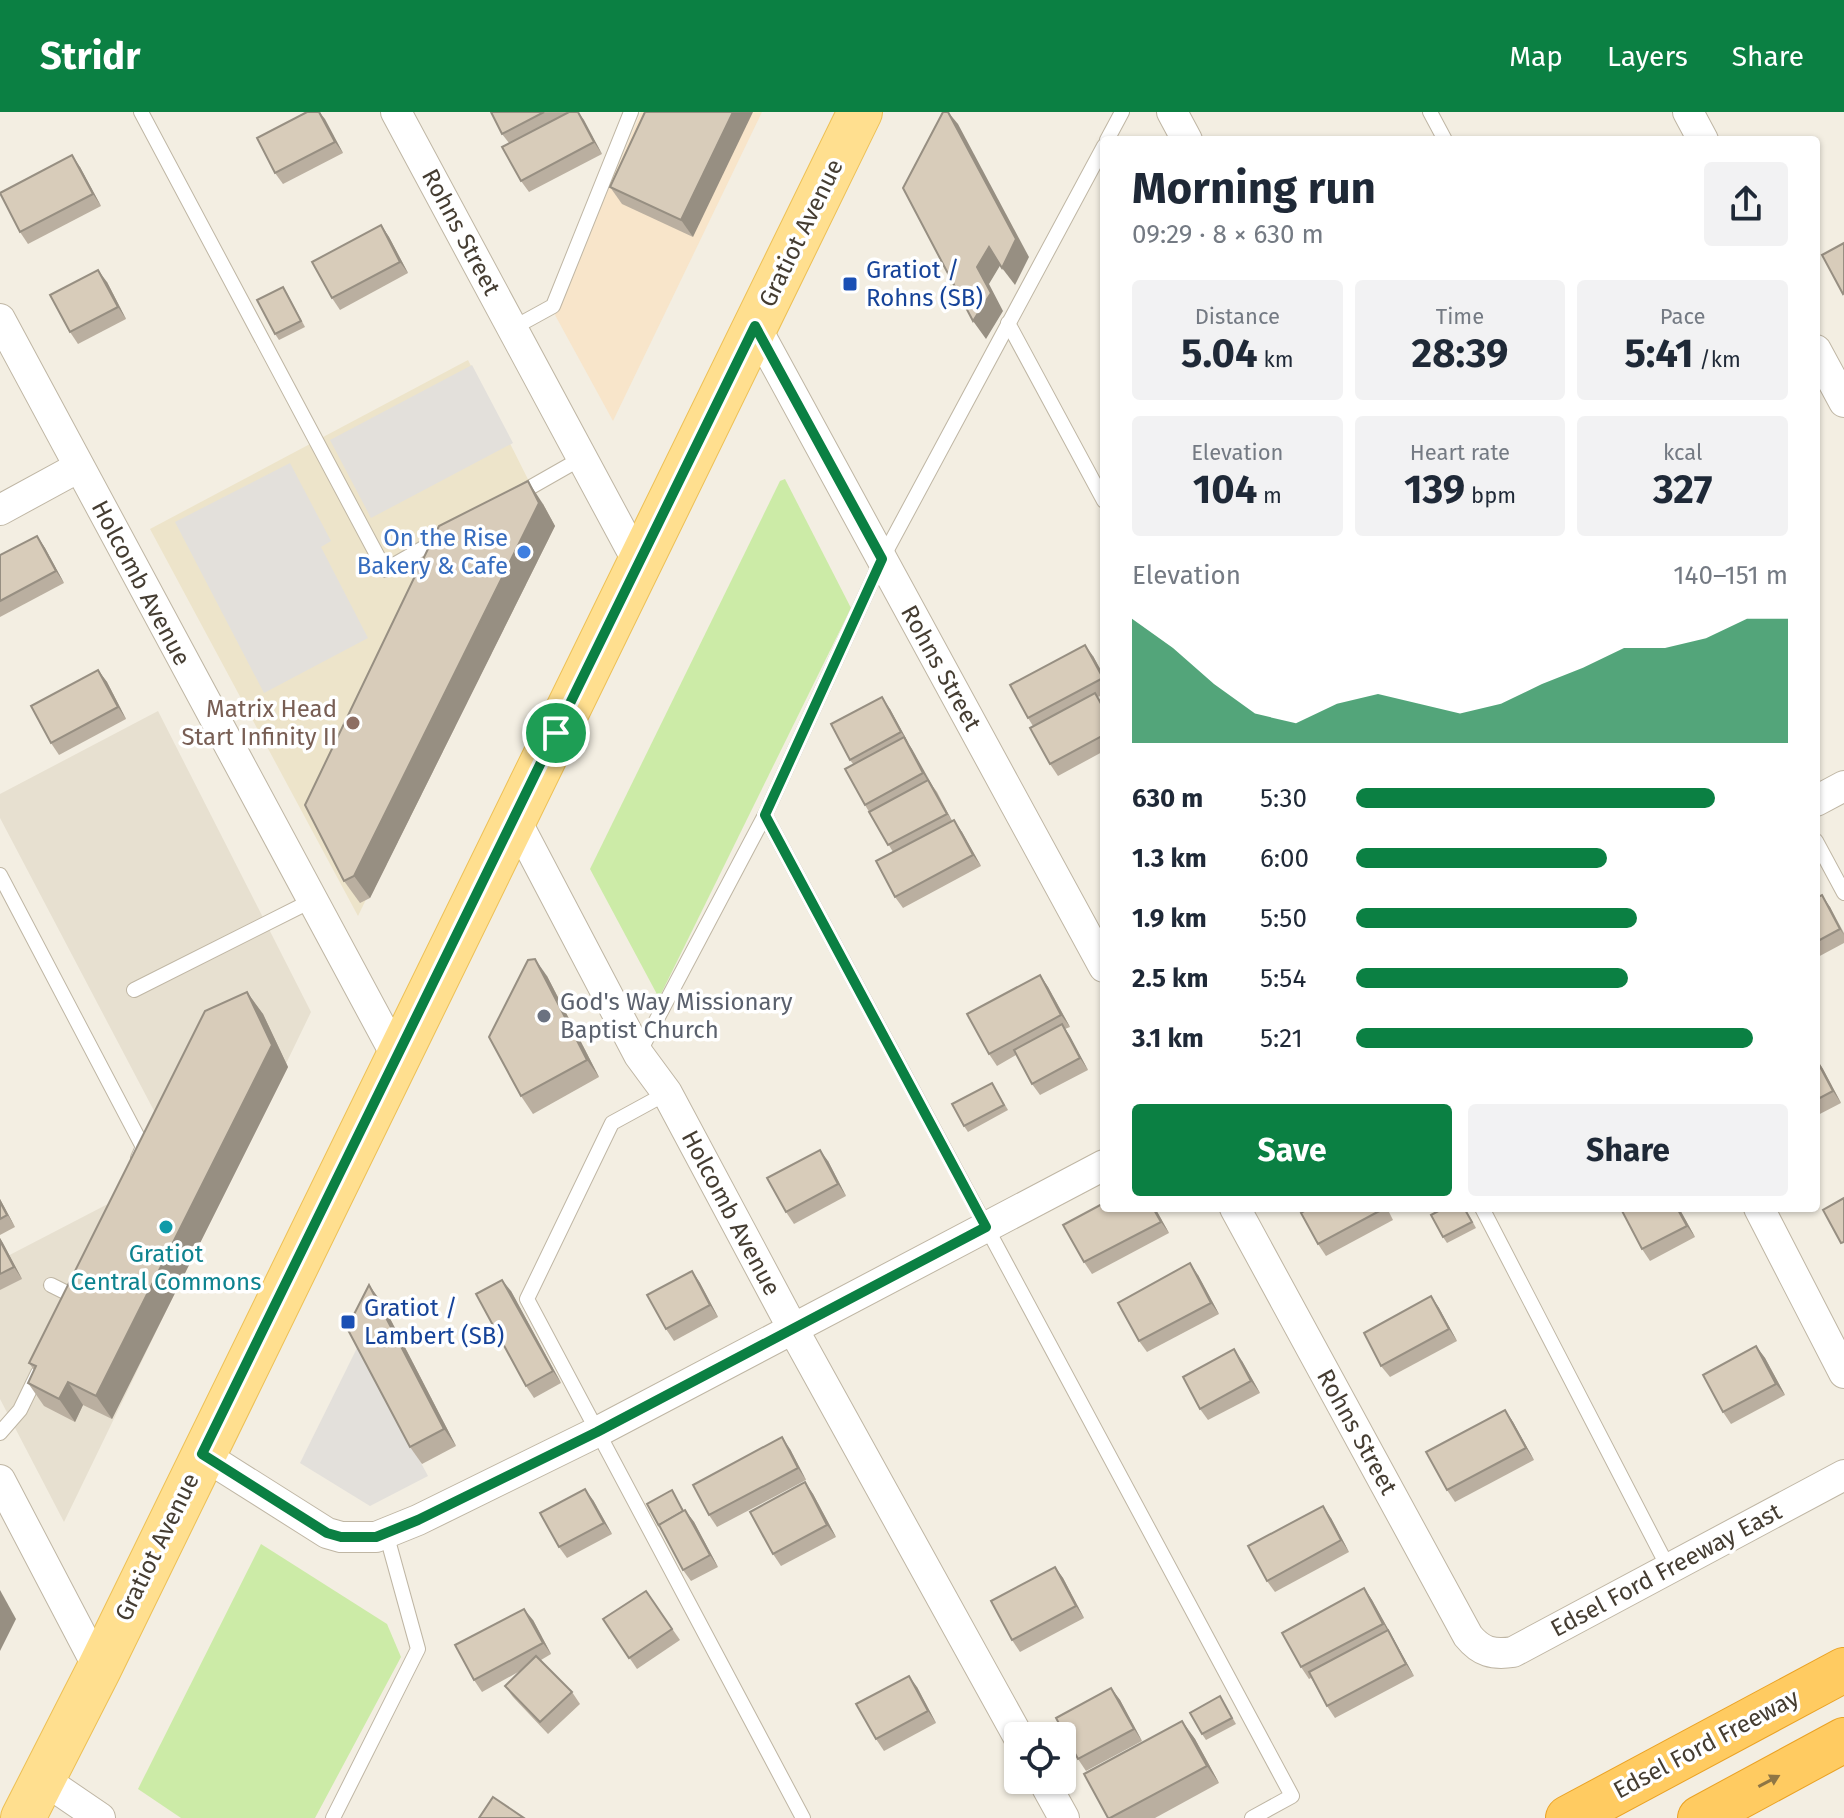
<!DOCTYPE html>
<meta charset="utf-8">
<style>
body{margin:0;font-family:"Fira Sans",sans-serif;background:#f2f2f3;color:#1f2937;height:100vh;display:flex;flex-direction:column;font-size:30px;white-space:nowrap}
*{box-sizing:border-box;margin:0}
p{font-size:26px;color:#747a83}
.icon{flex:none;width:44px;height:44px;fill:none;stroke:currentColor;stroke-width:2;stroke-linecap:round;stroke-linejoin:round}
.map{position:relative;flex:1;overflow:hidden}
.side{position:absolute;left:1100px;top:24px;width:720px;height:1076px;display:flex;flex-direction:column;background:#fff;border-radius:8px;box-shadow:0 2px 6px #0004}
.side>*{flex:none}
.tools{position:absolute;left:1004px;top:1610px;display:grid;gap:16px}
.tools a{display:grid;place-items:center;width:72px;height:72px;border-radius:8px;background:#fff;box-shadow:0 2px 6px #0004;font-size:40px}
.pin{position:absolute;display:grid;place-items:center;width:68px;height:68px;color:#fff;margin:-34px;border:4px solid #fff;border-radius:50%;box-shadow:0 2px 8px #0007}
.round{display:grid;place-items:center;flex:none;width:84px;height:84px;border-radius:8px;background:#f2f2f3}
.summary{display:flex;align-items:center;justify-content:space-between;height:136px;padding:0 32px}
h1{font-size:44px;font-weight:700;line-height:60px}
.stats{display:grid;grid-template-columns:repeat(3,1fr);gap:12px;height:136px;padding:8px 32px}
.stats div{display:grid;align-content:center;border-radius:8px;background:#f2f2f3;text-align:center}
.stats b{font-size:40px;font-weight:700}
.stats small{font-size:22px;font-weight:400}
.stats p{font-size:22px}
.chart{height:224px;padding:16px 32px}
.chart p{display:flex;justify-content:space-between}
.chart svg{width:100%;height:144px;margin-top:8px;fill:#0b8043;opacity:.7}
.action{display:flex;gap:16px;margin-top:auto;padding:16px 32px}
.action a{flex:1;height:92px;border-radius:8px;background:#0b8043;color:#fff;font-size:32px;font-weight:700;line-height:92px;text-align:center}
.action a+a{background:#f2f2f3;color:#1f2937}
ul{padding:0 32px;list-style:none;font-size:26px}
li{display:grid;grid-template-columns:128px 96px 1fr;align-items:center;height:60px}
li i{height:20px;border-radius:10px;background:#0b8043}
header{display:flex;align-items:center;gap:48px;box-sizing:border-box;height:112px;padding:0 40px;background:#0b8043;color:#fff}
header strong{font-size:38px}
nav{display:flex;gap:44px;margin-inline-start:auto;font-size:28px}
.map>svg:first-child{display:block}
.residential{fill:#e7e0d0}
.commercial{fill:#f8e5ca}
.education{fill:#ede4ca}
.green{fill:#cceba7}
.parking{fill:#e3e0db}
.lines{fill:none;stroke-linecap:round;stroke-linejoin:round}
.lane-casing{stroke:#bfb6a4;stroke-width:16}
.street-casing{stroke:#bfb6a4;stroke-width:32}
.primary-casing{stroke:#edc055;stroke-width:46}
.highway-casing{stroke:#eaa224;stroke-width:46}
.lane{stroke:#fff;stroke-width:14}
.street{stroke:#fff;stroke-width:30}
.primary{stroke:#ffdf8f;stroke-width:44}
.highway{stroke:#ffcb61;stroke-width:44}
.wall{fill:#baafa0}
.shaded-wall{fill:#978f82}
.building{fill:#d8ccba;stroke:#978f82;stroke-width:2}
.oneway{fill:#8f7645}
.route-casing{stroke:#fff;stroke-width:16}
.route{stroke:#0b8043;stroke-width:10}
.transit-dot{fill:#1a4fb4;stroke:#fff;stroke-width:3}
.shop-dot{fill:#3f7fe0;stroke:#fff;stroke-width:3}
.education-dot{fill:#8d6e63;stroke:#fff;stroke-width:3}
.worship-dot{fill:#6b7280;stroke:#fff;stroke-width:3}
.culture-dot{fill:#0f9aa8;stroke:#fff;stroke-width:3}
.labels{text-anchor:middle;stroke-width:7;stroke-linejoin:round;paint-order:stroke}
.street-label{font-size:24px;fill:#453d32;stroke:#fff}
.transit-label{font-size:24px;fill:#164399;stroke:#fff;text-anchor:start}
.shop-label{font-size:24px;fill:#366cbe;stroke:#fff;text-anchor:end}
.education-label{font-size:24px;fill:#785e54;stroke:#fff;text-anchor:end}
.worship-label{font-size:24px;fill:#5b616d;stroke:#fff;text-anchor:start}
.culture-label{font-size:24px;fill:#0d838f;stroke:#fff}
</style>
<header>
<strong>Stridr</strong>
<nav><a>Map</a><a>Layers</a><a>Share</a></nav>
</header>
<div class="map">
<svg width="1844" height="1706" viewBox="0 0 1844 1706">
<rect width="100%" height="100%" fill="#f3eee2"/>
<path class="residential" d="M158 599 311 900 64 1410 0 1287V1148L129 1081 162 1014 0 706V682Z"/>
<path class="commercial" d="M641 0H762L613 309 555 203Z"/>
<path class="education" d="M468 248 549 409 358 804 150 417Z"/>
<g class="green">
<path d="M785 367 851 496 659 886 590 757 780 369Z"/>
<path d="M261 1432 387 1512 401 1545 315 1706H181L138 1677Z"/>
</g>
<g class="parking">
<path d="M472 253 513 331 371 406 330 328Z"/>
<path d="M290 351 331 429 321 435 368 526 264 581 175 410Z"/>
<path d="M358 1234 428 1364 370 1394 300 1351Z"/>
</g>
<g class="lines">
<g class="lane-casing">
<g id="lane">
<path d="M141 0 385 458 446 423"/>
<path d="M1430 0 1445 28"/>
<path d="M1107 28 1122 0"/>
<path d="M1008 211 1104 389"/>
<path d="M513 216 553 194 631 0"/>
<path d="M517 383 582 346"/>
<path d="M765 703 1292 1684 1252 1706"/>
<path d="M1816 729 1844 781"/>
<path d="M0 763 143 1035 138 1046"/>
<path d="M134 878 313 788"/>
<path d="M639 941 765 703 882 447 1104 34"/>
<path d="M667 981 612 1011 527 1187 803 1706"/>
<path d="M1482 1096 1669 1457"/>
<path d="M51 1173 73 1184"/>
<path d="M0 1321 20 1298 38 1261"/>
<path d="M333 1706 418 1537 386 1421"/>
</g>
</g>
<g class="street-casing">
<g id="street">
<path d="M396 0 639 452"/>
<path d="M1172 0 1187 28"/>
<path d="M1688 0 1703 28"/>
<path d="M0 207 397 945"/>
<path d="M755 214 1104 855"/>
<path d="M1816 238 1844 290"/>
<path d="M0 398 79 355"/>
<path d="M1816 689 1844 674"/>
<path d="M514 705 639 943 667 981 793 1217 1018 1624"/>
<path d="M1235 1096 1468 1524C1481 1540 1493 1543 1513 1540L1844 1363"/>
<path d="M1759 1096 1844 1261"/>
<path d="M202 1342 327 1421 341 1425H376L418 1408 597 1320 1104 1053"/>
<path d="M0 1368 99 1557"/>
<path d="M43 1667 100 1706"/>
<path d="M1043 1668 1064 1706"/>
</g>
</g>
<g class="primary-casing">
<path id="primary" d="M23 1706 99 1557 860 0"/>
</g>
<g class="highway-casing">
<g id="highway">
<path d="M1568 1706 1844 1558"/>
<path d="M1700 1706 1844 1628"/>
</g>
</g>
<use href="#lane" class="lane"/>
<use href="#street" class="street"/>
<use href="#primary" class="primary"/>
<use href="#highway" class="highway"/>
</g>
<g class="wall">
<path d="M307 0H320L343 41 283 72 275 61Z"/>
<path d="M491 0H578L602 42 529 80 521 69 509 31 502 22Z"/>
<path d="M645 0 693 125 622 92 610 75Z"/>
<path d="M80 55 101 94 28 132 20 120Z"/>
<path d="M381 113 389 125 408 161 340 198 332 186Z"/>
<path d="M107 170 126 207 78 232 70 220Z"/>
<path d="M287 181 305 215 279 228 275 222Z"/>
<path d="M543 392 555 414 370 786 360 791 344 769Z"/>
<path d="M37 424 45 436 64 471 0 505V443Z"/>
<path d="M1093 544 1104 564V582L1098 585 1104 594V639L1058 664 1050 652 1033 614 1028 606Z"/>
<path d="M98 558 107 570 126 607 59 643 51 631Z"/>
<path d="M890 597 929 669 937 680 952 709 962 720 981 754 903 796 895 785 893 740 865 693 854 653 850 648Z"/>
<path d="M1816 786 1830 795 1844 821V831L1816 846Z"/>
<path d="M1040 863 1048 875 1070 915 1065 917 1088 958 1040 983 1032 972 1016 943 997 954 989 942Z"/>
<path d="M547 864 599 965 533 1002 521 984Z"/>
<path d="M247 880 263 902 288 955 112 1307 83 1293 75 1310 44 1294 28 1271 34 1258 29 1251Z"/>
<path d="M1816 946 1823 957 1841 991 1816 1004Z"/>
<path d="M992 971 1008 998 968 1020 964 1014Z"/>
<path d="M828 1049 846 1084 794 1112 786 1100Z"/>
<path d="M0 1087 15 1115 0 1123Z"/>
<path d="M1104 1096H1155L1169 1121 1092 1162 1084 1150Z"/>
<path d="M1387 1096 1393 1108 1326 1144 1318 1132 1301 1101Z"/>
<path d="M1444 1096H1465L1476 1116 1447 1131 1443 1125Z"/>
<path d="M1679 1096 1695 1125 1650 1149 1642 1137Z"/>
<path d="M0 1126 22 1167 0 1178Z"/>
<path d="M692 1159 700 1171 718 1205 674 1229 666 1217Z"/>
<path d="M1198 1163 1219 1202 1147 1240 1139 1229Z"/>
<path d="M369 1173 382 1191 456 1334 422 1352 410 1335Z"/>
<path d="M511 1179 561 1271 534 1286 526 1274Z"/>
<path d="M1431 1184 1439 1196 1457 1229 1390 1265 1381 1254Z"/>
<path d="M1756 1234 1765 1246 1785 1283 1731 1312 1723 1300Z"/>
<path d="M1242 1249 1260 1281 1208 1308 1200 1297Z"/>
<path d="M1505 1298 1513 1310 1534 1348 1455 1390 1447 1378Z"/>
<path d="M790 1337 806 1368 717 1415 709 1403Z"/>
<path d="M805 1370 813 1382 836 1425 781 1454 773 1442Z"/>
<path d="M672 1378 684 1399 685 1398 694 1410 718 1455 691 1469 683 1458 659 1414Z"/>
<path d="M593 1388 612 1422 567 1446 559 1435Z"/>
<path d="M1331 1406 1349 1440 1275 1480 1267 1469Z"/>
<path d="M1055 1455 1063 1466 1084 1506 1020 1540 1012 1528Z"/>
<path d="M1364 1476 1372 1488 1414 1564 1335 1606 1327 1594 1311 1566 1309 1567 1301 1555Z"/>
<path d="M646 1479 680 1528 637 1557 603 1507Z"/>
<path d="M533 1508 551 1542 541 1548 572 1580 580 1592 548 1622 513 1585 505 1574 520 1559 482 1580 474 1568Z"/>
<path d="M917 1575 936 1611 884 1639 876 1627Z"/>
<path d="M1111 1576 1120 1588 1142 1629 1086 1659 1078 1647Z"/>
<path d="M1220 1584 1236 1612 1206 1628 1202 1622Z"/>
<path d="M1182 1609 1195 1627 1219 1671 1155 1706H1108Z"/>
</g>
<g class="shaded-wall">
<path d="M319 0 325 7 343 41 335 30Z"/>
<path d="M578 0 584 8 602 42 594 30Z"/>
<path d="M733 0H753L693 125 681 108Z"/>
<path d="M948 0 958 12 1029 145 1015 173 1002 156Z"/>
<path d="M72 43 80 55 101 94 93 82Z"/>
<path d="M381 113 389 125 408 161 400 150Z"/>
<path d="M989 135 1001 152 989 172 1003 199 986 227 973 209 977 155Z"/>
<path d="M98 158 107 170 126 207 118 195Z"/>
<path d="M528 369 543 392 555 414 370 786 354 764Z"/>
<path d="M37 424 45 436 64 471 56 459Z"/>
<path d="M1085 533 1093 544 1104 564V567Z"/>
<path d="M98 558 107 570 126 607 118 595Z"/>
<path d="M882 585 890 597 909 632 901 620Z"/>
<path d="M904 625 912 637 955 714 923 661Z"/>
<path d="M954 708 962 720 981 754 973 743Z"/>
<path d="M1822 783 1830 795 1844 823 1840 817Z"/>
<path d="M535 847 547 864 599 965 587 948Z"/>
<path d="M1040 863 1048 875 1070 915 1061 903Z"/>
<path d="M247 880 263 902 288 955 112 1307 96 1284Z"/>
<path d="M1062 912 1070 924 1088 958 1080 946Z"/>
<path d="M1816 946 1823 957 1841 991 1833 979Z"/>
<path d="M820 1038 828 1049 846 1084 838 1072Z"/>
<path d="M0 1087 15 1115 0 1090Z"/>
<path d="M1153 1096H1155L1169 1121 1161 1110Z"/>
<path d="M1677 1096H1679L1695 1125 1687 1114Z"/>
<path d="M0 1126 3 1131 22 1167 14 1155 0 1129Z"/>
<path d="M1190 1151 1198 1163 1219 1202 1211 1191Z"/>
<path d="M692 1159 700 1171 718 1205 710 1193Z"/>
<path d="M502 1168 511 1179 561 1271 553 1259Z"/>
<path d="M369 1173 382 1191 456 1334 444 1317Z"/>
<path d="M1431 1184 1439 1196 1457 1229 1449 1217Z"/>
<path d="M1756 1234 1765 1246 1785 1283 1776 1272Z"/>
<path d="M1234 1237 1242 1249 1260 1281 1251 1269Z"/>
<path d="M68 1270 83 1293 75 1310 59 1287Z"/>
<path d="M1505 1298 1513 1310 1534 1348 1526 1336Z"/>
<path d="M782 1325 790 1337 806 1368 798 1356Z"/>
<path d="M805 1370 813 1382 836 1425 827 1413Z"/>
<path d="M585 1377 593 1388 612 1422 604 1411Z"/>
<path d="M1323 1394 1331 1406 1349 1440 1341 1428Z"/>
<path d="M685 1398 694 1410 718 1455 710 1443Z"/>
<path d="M1055 1455 1063 1466 1084 1506 1076 1494Z"/>
<path d="M1364 1476 1372 1488 1414 1564 1406 1552Z"/>
<path d="M0 1478 16 1507 0 1539Z"/>
<path d="M524 1497 533 1508 551 1542 543 1531Z"/>
<path d="M909 1564 917 1575 936 1611 928 1599Z"/>
<path d="M1111 1576 1120 1588 1142 1629 1134 1617Z"/>
<path d="M1182 1609 1195 1627 1219 1671 1207 1654Z"/>
</g>
<g class="building">
<path d="M307 0H319L335 30 275 61 257 26Z"/>
<path d="M491 0H544L502 22Z"/>
<path d="M569 0H578L594 30 521 69 502 35Z"/>
<path d="M645 0H733L681 108 610 75Z"/>
<path d="M943 0H948L1016 127 1002 156 989 135 977 155 991 181 973 209 903 76Z"/>
<path d="M72 43 93 82 20 120 0 81Z"/>
<path d="M381 113 400 150 332 186 312 150Z"/>
<path d="M1844 131V181L1843 182 1822 143Z"/>
<path d="M98 158 118 195 70 220 50 183Z"/>
<path d="M283 175 301 209 275 222 257 188Z"/>
<path d="M528 369 539 391 354 764 344 769 305 693 439 414Z"/>
<path d="M37 424 56 459 0 489V443Z"/>
<path d="M1085 533 1103 566 1028 606 1010 573Z"/>
<path d="M98 558 118 595 51 631 31 594Z"/>
<path d="M1095 581 1104 597V623L1050 652 1030 616Z"/>
<path d="M882 585 901 620 850 648 831 612Z"/>
<path d="M904 625 923 661 865 693 845 657Z"/>
<path d="M928 668 947 702 888 733 869 700Z"/>
<path d="M954 708 973 743 895 785 876 749Z"/>
<path d="M1822 783 1840 817 1816 830V786Z"/>
<path d="M535 847 587 948 521 984 489 925 528 848Z"/>
<path d="M1040 863 1061 903 989 942 967 902Z"/>
<path d="M247 880 272 933 96 1284 68 1270 59 1287 28 1271 36 1254 29 1251 205 899Z"/>
<path d="M1062 912 1080 946 1032 972 1014 938Z"/>
<path d="M1816 947 1833 979 1816 988Z"/>
<path d="M992 971 1004 993 964 1014 952 992Z"/>
<path d="M820 1038 838 1072 786 1100 767 1066Z"/>
<path d="M1844 1086V1130L1841 1131 1823 1098Z"/>
<path d="M0 1090 7 1103 0 1107Z"/>
<path d="M1104 1091V1096H1153L1161 1110 1084 1150 1063 1113Z"/>
<path d="M1310 1096H1385L1318 1132 1301 1101Z"/>
<path d="M1444 1096H1464L1472 1110 1443 1125 1431 1103Z"/>
<path d="M1623 1096H1677L1687 1114 1642 1137 1621 1097Z"/>
<path d="M0 1129 14 1155 0 1162Z"/>
<path d="M1190 1151 1211 1191 1139 1229 1118 1191Z"/>
<path d="M692 1159 710 1193 666 1217 647 1183Z"/>
<path d="M502 1168 553 1259 526 1274 476 1182Z"/>
<path d="M369 1173 444 1317 410 1335 347 1216Z"/>
<path d="M1431 1184 1449 1217 1381 1254 1364 1221Z"/>
<path d="M1756 1234 1776 1272 1723 1300 1703 1263Z"/>
<path d="M1234 1237 1251 1269 1200 1297 1183 1265Z"/>
<path d="M1505 1298 1526 1336 1447 1378 1426 1340Z"/>
<path d="M782 1325 798 1356 709 1403 693 1373Z"/>
<path d="M805 1370 827 1413 773 1442 750 1400Z"/>
<path d="M585 1377 604 1411 559 1435 540 1401Z"/>
<path d="M672 1378 683 1399 659 1413V1414L647 1392Z"/>
<path d="M1323 1394 1341 1428 1267 1469 1248 1434Z"/>
<path d="M685 1398 710 1443 683 1458 659 1413Z"/>
<path d="M1055 1455 1076 1494 1012 1528 991 1489Z"/>
<path d="M1364 1476 1383 1512 1301 1555 1282 1521Z"/>
<path d="M646 1479 672 1517 629 1546 603 1507Z"/>
<path d="M524 1497 543 1531 474 1568 455 1533Z"/>
<path d="M1388 1518 1406 1552 1327 1594 1309 1560Z"/>
<path d="M536 1544 572 1580 540 1610 505 1574Z"/>
<path d="M909 1564 928 1599 876 1627 856 1592Z"/>
<path d="M1111 1576 1134 1617 1078 1647 1056 1606Z"/>
<path d="M1220 1584 1232 1606 1202 1622 1190 1601Z"/>
<path d="M1182 1609 1207 1654 1110 1706H1108L1084 1662Z"/>
<path d="M493 1685 524 1706H479Z"/>
</g>
<defs><path id="oneway-solid" d="M-6-.8H1V-3.2L6.5 0L1 3.2V.8H-6Z" transform="scale(2)"/></defs>
<use class="oneway" href="#oneway-solid" transform="translate(1769 1669) rotate(-28)"/>
<g class="lines">
<g class="route-casing">
<path id="route" d="M755 214 882 447 765 703 986 1115 597 1320 418 1408 376 1425H341L327 1421 202 1342Z"/>
</g>
<use href="#route" class="route"/>
</g>
<g class="transit-dot">
<rect x="842" y="164" width="16" height="16" rx="4"/>
<rect x="340" y="1202" width="16" height="16" rx="4"/>
</g>
<circle class="shop-dot" cx="524" cy="440" r="8"/>
<circle class="education-dot" cx="353" cy="611" r="8"/>
<circle class="worship-dot" cx="544" cy="904" r="8"/>
<circle class="culture-dot" cx="166" cy="1115" r="8"/>
<g class="labels">
<g class="street-label">
<text transform="translate(461 120) rotate(62)" y="8">Rohns Street</text>
<text transform="translate(801 121) rotate(-64)" y="8">Gratiot Avenue</text>
<text transform="translate(141 471) rotate(62)" y="8">Holcomb Avenue</text>
<text transform="translate(941 556) rotate(61)" y="8">Rohns Street</text>
<text transform="translate(731 1101) rotate(62)" y="8">Holcomb Avenue</text>
<text transform="translate(1357 1320) rotate(61)" y="8">Rohns Street</text>
<text transform="translate(157 1435) rotate(-64)" y="8">Gratiot Avenue</text>
<text transform="translate(1666 1458) rotate(-28)" y="8">Edsel Ford Freeway East</text>
<text transform="translate(1706 1632) rotate(-28)" y="8">Edsel Ford Freeway</text>
</g>
<g class="transit-label">
<text x="866" y="166">Gratiot /<tspan x="866" dy="28">Rohns (SB)</tspan></text>
<text x="364" y="1204">Gratiot /<tspan x="364" dy="28">Lambert (SB)</tspan></text>
</g>
<g class="shop-label">
<text x="508" y="434">On the Rise<tspan x="508" dy="28">Bakery &amp; Cafe</tspan></text>
</g>
<g class="education-label">
<text x="337" y="605">Matrix Head<tspan x="337" dy="28">Start Infinity II</tspan></text>
</g>
<g class="worship-label">
<text x="560" y="898">God's Way Missionary<tspan x="560" dy="28">Baptist Church</tspan></text>
</g>
<g class="culture-label">
<text x="166" y="1150">Gratiot<tspan x="166" dy="28">Central Commons</tspan></text>
</g>
</g>
</svg>
<div class="tools">
<a><svg class="icon" aria-label="locate" viewBox="0 0 24 24"><circle cx="12" cy="12" r="6"/><path d="M12 2v4M12 18v4M2 12h4M18 12h4"/></svg></a>
</div>
<div class="pin" style="left:556px;top:621px;background:#1e9e55"><svg class="icon" aria-label="arrive" viewBox="0 0 24 24"><path d="M6 21V4h12l-3 4 3 4H6"/></svg></div>
<section class="side">
<div class="summary"><div><h1>Morning run</h1><p>09:29 · 8 × 630 m</p></div><a class="round"><svg class="icon" aria-label="share" viewBox="0 0 24 24"><path d="M12 15V3M7 8l5-5 5 5M5 13v7h14v-7"/></svg></a></div>
<div class="stats">
<div><p>Distance</p><b>5.04<small> km</small></b></div>
<div><p>Time</p><b>28:39</b></div>
<div><p>Pace</p><b>5:41<small> /km</small></b></div>
</div>
<div class="stats">
<div><p>Elevation</p><b>104<small> m</small></b></div>
<div><p>Heart rate</p><b>139<small> bpm</small></b></div>
<div><p>kcal</p><b>327</b></div>
</div>
<div class="chart"><p><span>Elevation</span>140–151 m</p>
<svg viewBox="0 0 160 44" preserveAspectRatio="none"><path d="M0 44V6L10 15L20 26L30 35L40 38L50 32L60 29L70 32L80 35L90 32L100 26L110 21L120 15L130 15L140 12L150 6L160 6V44z"/></svg>
</div>
<ul>
<li><b>630 m</b>5:30<i style="width:83%"></i></li>
<li><b>1.3 km</b>6:00<i style="width:58%"></i></li>
<li><b>1.9 km</b>5:50<i style="width:65%"></i></li>
<li><b>2.5 km</b>5:54<i style="width:63%"></i></li>
<li><b>3.1 km</b>5:21<i style="width:92%"></i></li>
</ul>
<div class="action"><a>Save</a><a>Share</a></div>
</section>
</div>
